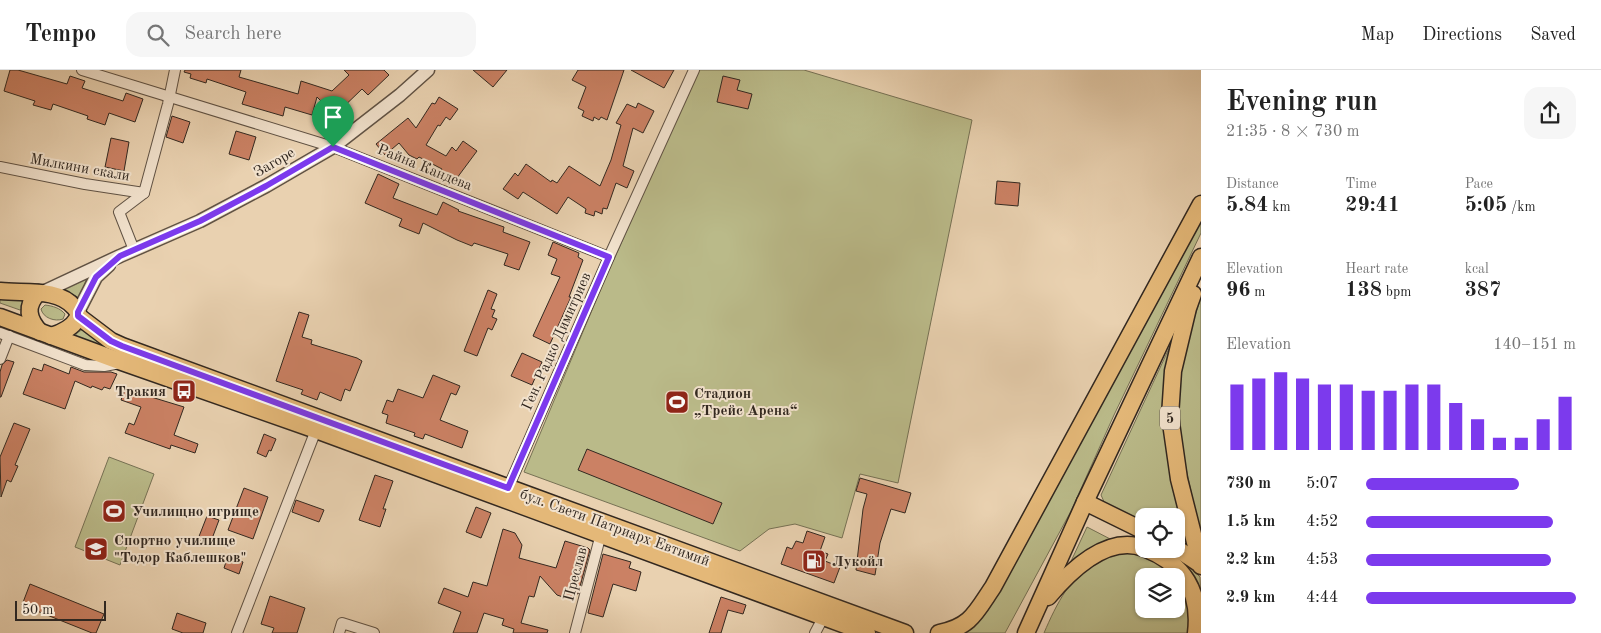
<!DOCTYPE html>
<meta charset="utf-8">
<style>
body{margin:0;font-family:"Old Standard TT",serif;background:#f6f6f6;color:#222;height:100vh;display:flex;flex-direction:column;font-size:19px;white-space:nowrap}
*{box-sizing:border-box;margin:0}
p{font-size:16px;color:#767676}
.icon{flex:none;width:28px;height:28px;fill:none;stroke:currentColor;stroke-width:2;stroke-linecap:round;stroke-linejoin:round}
.map{position:relative;flex:1;overflow:hidden}
.side{display:flex;flex-direction:column;background:#fff;width:400px}
.side>*{flex:none}
.tools{position:absolute;left:1135px;top:438px;display:grid;gap:10px}
.tools a{display:grid;place-items:center;width:50px;height:50px;border-radius:10px;background:#fff;box-shadow:0 1px 4px #0004;font-size:25px}
.scale{position:absolute;left:15px;bottom:12px;width:91px;box-sizing:border-box;padding-left:5px;border:2px solid #322820;border-top:0;font-size:14px;line-height:18px;white-space:nowrap;color:#322820;-webkit-text-stroke:4px #f1e1cc;paint-order:stroke}
.pin{position:absolute;display:grid;place-items:center;width:42px;height:42px;color:#fff;margin:-51px -21px;border-radius:50% 50% 50% 0;rotate:-45deg;box-shadow:0 0 5px #0007}
.pin .icon{rotate:45deg}
.round{display:grid;place-items:center;flex:none;width:52px;height:52px;border-radius:15px;background:#f6f6f6}
.headline{display:flex;align-items:center;justify-content:space-between;height:85px;padding:0 25px}
h1{font-size:28px;font-weight:600;line-height:38px}
.stats{display:grid;grid-template-columns:repeat(3,1fr);gap:8px;height:85px;padding:5px 25px}
.stats div{display:grid;align-content:center}
.stats b{font-size:21px;font-weight:600}
.stats small{font-size:14px;font-weight:400}
.stats p{font-size:14px}
.chart{height:140px;padding:10px 25px}
.chart p{display:flex;justify-content:space-between}
.chart svg{width:100%;height:90px;margin-top:5px;stroke:#7c3aed;stroke-width:6}
ul{padding:0 25px;list-style:none;font-size:16px}
li{display:grid;grid-template-columns:80px 60px 1fr;align-items:center;height:38px}
li i{height:12px;border-radius:6px;background:#7c3aed}
header{display:flex;align-items:center;gap:30px;box-sizing:border-box;height:70px;padding:0 25px;background:#fff;border-bottom:1px solid #e0e0e0}
header strong{font-size:24px}
nav{display:flex;gap:28px;margin-inline-start:auto;font-size:18px}
.search{width:350px;height:45px;background:#f6f6f6;display:flex;align-items:center;gap:12px;box-sizing:border-box;padding:0 18px;border-radius:15px;color:#767676;font-size:19px}
main{display:flex;flex:1;min-height:0}
.map>svg:first-child{display:block}
.green{fill:#baba89;stroke:#767154;fill-rule:evenodd}
.building{fill:#cb8164;stroke:#322820}
.lines{fill:none;stroke-linecap:round;stroke-linejoin:round}
.minor-casing{stroke:#605244;stroke-width:12}
.tertiary-casing{stroke:#605244;stroke-width:15}
.primary-casing{stroke:#322820;stroke-width:19}
.minor{stroke:#f1e1cc;stroke-width:10}
.tertiary{stroke:#f1e1cc;stroke-width:12}
.primary{stroke:#e4b878;stroke-width:16}
.route-casing{stroke:#fff;stroke-width:10}
.route{stroke:#7c3aed;stroke-width:6}
.labels{text-anchor:middle;stroke-width:4;stroke-linejoin:round;paint-order:stroke}
.shield{fill:#f1e1cc;stroke:#6b6054;stroke-width:1}
.shield-label{font-size:14px;font-weight:bold;fill:#322820}
.street-label{font-size:15px;fill:#322820;stroke:#f1e1cc}
.poi-label{font-size:15px;font-weight:bold;fill:#322820;stroke:#f1e1cc;text-anchor:start}
</style>
<header>
<strong>Tempo</strong>
<div class="search"><svg class="icon" aria-label="search" viewBox="0 0 24 24"><circle cx="10" cy="10" r="6"/><path d="M15 15l6 6"/></svg>Search here</div>
<nav><a>Map</a><a>Directions</a><a>Saved</a></nav>
</header>
<main>
<div class="map">
<svg width="1201" height="563" viewBox="0 0 1201 563">
<rect width="100%" height="100%" fill="#e9d1b0"/>
<filter id="stains"><feTurbulence type="fractalNoise" baseFrequency=".004" numOctaves="4"/><feColorMatrix values="0 0 0 0 .2 0 0 0 0 .09 0 0 0 0 .02 0 0 0 .5 -.17"/></filter>
<radialGradient id="worn" r=".72"><stop offset=".6" stop-color="#630" stop-opacity="0"/><stop offset="1" stop-color="#630" stop-opacity=".3"/></radialGradient>
<g class="green">
<path d="M698 0H804L972 50 898 413 860 404 842 468 795 454 769 459 740 481 524 402 603 214Z"/>
<path d="M1201 149V163L1114 345 1071 441 1005 563H965L980 550Z"/>
<path d="M87 207 81 226 79 228 65 220V217Z"/>
<path d="M1201 227V462L1197 449 1181 375 1178 319 1188 267Z"/>
<path d="M0 228 21 230 23 233 22 239 20 240 0 233Z"/>
<path d="M45 235C53 236 60 238 65 244L63 249C55 252 43 248 41 239Z"/>
<path d="M83 259 116 281 75 266 77 263Z"/>
<path d="M1172 272C1169 285 1165 298 1164 310 1161 367 1171 423 1189 477L1176 469V446H1144V453L1105 434 1101 425Z"/>
<path d="M109 387 154 404 120 495 75 477Z"/>
<path d="M1087 457 1116 472 1066 502Z"/>
<path d="M1157 479C1176 479 1188 494 1200 507L1201 531Z"/>
<path d="M1120 482 1139 483 1173 501 1187 521 1191 540 1189 563H1044C1056 535 1072 502 1101 488 1107 485 1114 484 1120 482ZM1144 506H1176V539H1144Z"/>
</g>
<g class="building">
<path d="M10 0H18L67 14 70 6 85 11 82 18 123 31 126 23 143 29 135 52 109 43 105 55 87 49 88 46 53 34 51 40 33 35 35 31 4 21Z"/>
<path d="M185 0H241L239 7 298 24 301 11 332 21 349 5 344 0H384L389 5 368 25 362 19 335 45 317 27 312 45 285 37 283 46 242 34 246 22 207 9 206 13 190 8 191 4 184 2Z"/>
<path d="M473 0H507L493 17Z"/>
<path d="M578 0H624L607 50 601 47 599 50 594 47 593 51 582 46 584 41 578 38 586 17 572 10Z"/>
<path d="M631 0H674L664 18Z"/>
<path d="M723 6 740 10 737 20 752 24 748 39 717 32Z"/>
<path d="M439 27 458 39 450 50 446 47 440 56 438 55 426 75 446 86 452 77 456 81 463 71 477 81 454 112 440 102 442 99 419 87 417 89 409 85 399 73 385 85 376 74 408 48 416 58 432 33 435 34Z"/>
<path d="M638 33 654 41 643 63 633 58 623 96 634 101 627 118 616 113 607 139 603 138 602 144 595 141 594 146 585 143 586 139 568 127 557 144 523 122 518 129 503 119 515 103 518 106 526 94 551 112 552 110 557 113 569 96 600 116 611 90 621 55 616 53 627 34 636 38Z"/>
<path d="M172 46 190 52 183 73 166 67Z"/>
<path d="M236 61 256 67 249 90 229 84Z"/>
<path d="M111 68 129 72 124 101 105 97Z"/>
<path d="M378 104 399 114 393 128 437 145 443 132 459 140 458 141 504 157 503 162 530 172 519 200 504 195 508 184 474 173 472 176 457 170 423 153 419 164 399 156 402 149 365 133Z"/>
<path d="M997 111 1020 113 1018 136 995 134Z"/>
<path d="M553 172 579 183 578 187 583 190 569 227H571L550 274 533 266 560 207 551 204 557 189 548 185Z"/>
<path d="M488 220 497 224 491 239 495 240 492 247 497 249 492 260 488 258 477 286 464 281Z"/>
<path d="M299 242 309 245 302 267 312 270 311 274 357 288 362 291 350 321 345 319 341 331 320 322 317 330 301 324 303 320 276 311Z"/>
<path d="M522 283 542 292 532 315 511 306Z"/>
<path d="M7 290 14 292 1 327H0V302L2 295Z"/>
<path d="M44 294 69 304 71 297 84 302H111L117 304 110 319 104 317 102 320 92 316 91 318 75 311 65 339 23 324 33 298 42 301Z"/>
<path d="M433 305 460 316 456 325 451 323 440 350 468 361 462 378 425 364 423 369 414 366 415 363 386 353 388 345 382 343 387 330 393 332 398 319 423 328Z"/>
<path d="M125 319 184 337 174 365 198 374 195 383 171 375 170 379 125 363 129 353 134 355 141 337 121 330Z"/>
<path d="M14 353 30 359 15 395 18 396 11 412 7 410 1 427 0 387Z"/>
<path d="M264 364 276 369 271 381 269 380 266 387 257 383Z"/>
<path d="M587 379 722 433 713 454 578 400Z"/>
<path d="M375 405 393 411 383 439H386L380 457 359 450Z"/>
<path d="M860 408 911 423 905 443 891 439 880 473 875 505 856 500 863 439 867 424 856 421Z"/>
<path d="M244 418 268 427 253 469 228 460Z"/>
<path d="M296 430 324 440 319 452 292 442Z"/>
<path d="M476 437 491 443 481 468 466 462Z"/>
<path d="M207 446 219 450 210 474 198 469Z"/>
<path d="M503 459 515 463 522 475 519 488 556 498 565 471 588 478 590 480 578 524 575 523 572 530 557 525 540 506 534 527 529 526 521 553 548 560 547 563H513L514 559 502 555 504 549 484 543 477 563H453L461 542 438 533 444 518 468 527 473 512 487 516Z"/>
<path d="M807 461 825 467 820 481 828 484 825 491 840 497 834 513 781 494 787 477 792 479 796 471 803 473Z"/>
<path d="M603 484 631 492 629 498 641 502 636 521 613 514 603 547 588 543Z"/>
<path d="M228 486 243 492 239 504 224 498Z"/>
<path d="M30 514 104 544 96 563H92L22 535Z"/>
<path d="M270 526 305 538 297 563H272L274 558 261 554Z"/>
<path d="M721 527 746 535 743 544 728 540 721 563H709Z"/>
<path d="M177 543 206 553 203 563H183L172 559Z"/>
</g>
<g class="lines">
<g class="minor-casing">
<g id="minor">
<path d="M82 0 333 77 609 187"/>
<path d="M0 97 85 114 144 123 168 34 175 0"/>
<path d="M134 180 119 142 144 123"/>
<path d="M0 263 85 295 104 296 120 293"/>
<path d="M0 289 9 266"/>
<path d="M508 418 609 187 694 0"/>
<path d="M237 563 316 360"/>
<path d="M339 563 342 553 374 563"/>
<path d="M575 563 602 460"/>
<path d="M815 563 825 544"/>
</g>
</g>
<g class="tertiary-casing">
<g id="tertiary">
<path d="M41 223 120 186 200 151 266 116 333 77 400 25 428 0"/>
<path d="M78 242 96 207 109 195"/>
</g>
</g>
<g class="primary-casing">
<g id="primary">
<path d="M0 221C23 224 58 217 75 238 78 242 79 244 77 249 72 258 61 263 51 266"/>
<path d="M38 223C25 236 28 249 40 262"/>
<path d="M1193 224 1188 238 1173 301 1170 346 1179 409 1201 496"/>
<path d="M78 246 111 271 122 276 905 563"/>
<path d="M0 247 122 292 316 360 867 563"/>
<path d="M1085 432 1144 461"/>
<path d="M1176 478 1200 494"/>
<path d="M1146 479C1184 494 1201 522 1196 563"/>
<path d="M1048 527C1069 502 1107 464 1144 478"/>
<path d="M939 563C971 557 976 542 993 517L1201 134"/>
<path d="M1026 563 1085 432 1201 187"/>
</g>
</g>
<use href="#minor" class="minor"/>
<use href="#tertiary" class="tertiary"/>
<use href="#primary" class="primary"/>
</g>
<g class="lines">
<g class="route-casing">
<path id="route" d="M333 77 609 187 508 418 122 276 111 271 78 246V242L96 207 120 186 200 151 266 116Z"/>
</g>
<use href="#route" class="route"/>
</g>
<defs>
<g id="bus-square" transform="scale(1.25)"><rect x="-9" y="-9" width="18" height="18" rx="4" fill="#8f2418" stroke="#f1e1cc"/><path d="M-5-6H5V4H4V6H2V4H-2V6H-4V4H-5ZM-3.5-4V0h7V-4ZM-3.5 1.2v1.5H-2V1.2ZM2 1.2v1.5H3.5V1.2Z" fill="#fff"/></g>
<g id="stadium-square" transform="scale(1.25)"><rect x="-9" y="-9" width="18" height="18" rx="4" fill="#8f2418" stroke="#f1e1cc"/><path d="M0-5a6.5 5 0 1 0 0 10a6.5 5 0 1 0 0-10ZM-3.5-1.8h7v3.6h-7Z" fill="#fff"/></g>
<g id="school-square" transform="scale(1.25)"><rect x="-9" y="-9" width="18" height="18" rx="4" fill="#8f2418" stroke="#f1e1cc"/><path d="M0-5L7-2L0 1L-7-2ZM-4 1L0 2.5L4 1V4Q0 6-4 4Z" fill="#fff"/></g>
<g id="fuel-square" transform="scale(1.25)"><rect x="-9" y="-9" width="18" height="18" rx="4" fill="#8f2418" stroke="#f1e1cc"/><path d="M-5.5-6h7V0h2V4h1.3V-2.5L3-4.5l.8-.8L6-3V5H2.5V1h-1V6h-7ZM-4.2-4.7v3.2H.2V-4.7Z" fill="#fff"/></g>
</defs>
<g fill-rule="evenodd">
<use href="#bus-square" x="184" y="321"/>
<use href="#stadium-square" x="677" y="332"/>
<use href="#stadium-square" x="114" y="441"/>
<use href="#school-square" x="96" y="479"/>
<use href="#fuel-square" x="814" y="491"/>
</g>
<g class="labels">
<rect class="shield" x="1160" y="336.5" width="20" height="23" rx="4"/>
<g class="shield-label">
<text x="1170" y="353">5</text>
</g>
<g class="street-label">
<text transform="translate(274 92) rotate(-30)" y="5">Загоре</text>
<text transform="translate(80 97) rotate(10)" y="5">Милкини скали</text>
<text transform="translate(425 97) rotate(22)" y="5">Райна Кандева</text>
<text transform="translate(556 271) rotate(-66)" y="5">Ген. Радко Димитриев</text>
<text transform="translate(615 457) rotate(20)" y="5">бул. Свети Патриарх Евтимий</text>
<text transform="translate(575 504) rotate(-75)" y="5">Преслав</text>
</g>
<g class="poi-label">
<text x="166" y="326" text-anchor="end">Тракия</text>
<text x="694" y="328">Стадион<tspan x="694" dy="17">„Трейс Арена“</tspan></text>
<text x="132" y="446">Училищно игрище</text>
<text x="114" y="475">Спортно училище<tspan x="114" dy="17">"Тодор Каблешков"</tspan></text>
<text x="832" y="496">Лукойл</text>
</g>
</g>
<rect width="100%" height="100%" filter="url(#stains)"/>
<rect width="100%" height="100%" fill="url(#worn)"/>
</svg>
<div class="tools">
<a><svg class="icon" aria-label="locate" viewBox="0 0 24 24"><circle cx="12" cy="12" r="6"/><path d="M12 2v4M12 18v4M2 12h4M18 12h4"/></svg></a>
<a><svg class="icon" aria-label="layers" viewBox="0 0 24 24"><path d="M12 4l9 5-9 5-9-5zM3 14l9 5 9-5"/></svg></a>
</div>
<div class="scale">50 m</div>
<div class="pin" style="left:333px;top:77px;background:#1e9e55"><svg class="icon" aria-label="arrive" viewBox="0 0 24 24"><path d="M6 21V4h12l-3 4 3 4H6"/></svg></div>
</div>
<section class="side">
<div class="headline"><div><h1>Evening run</h1><p>21:35 · 8 × 730 m</p></div><a class="round"><svg class="icon" aria-label="share" viewBox="0 0 24 24"><path d="M12 15V3M7 8l5-5 5 5M5 13v7h14v-7"/></svg></a></div>
<div class="stats">
<div><p>Distance</p><b>5.84<small> km</small></b></div>
<div><p>Time</p><b>29:41</b></div>
<div><p>Pace</p><b>5:05<small> /km</small></b></div>
</div>
<div class="stats">
<div><p>Elevation</p><b>96<small> m</small></b></div>
<div><p>Heart rate</p><b>138<small> bpm</small></b></div>
<div><p>kcal</p><b>387</b></div>
</div>
<div class="chart"><p><span>Elevation</span>140–151 m</p>
<svg viewBox="0 0 160 44" preserveAspectRatio="none"><path d="M5 44V12M15 44V9M25 44V6M35 44V9M45 44V12M55 44V12M65 44V15M75 44V15M85 44V12M95 44V12M105 44V21M115 44V29M125 44V38M135 44V38M145 44V29M155 44V18"/></svg>
</div>
<ul>
<li><b>730 m</b>5:07<i style="width:73%"></i></li>
<li><b>1.5 km</b>4:52<i style="width:89%"></i></li>
<li><b>2.2 km</b>4:53<i style="width:88%"></i></li>
<li><b>2.9 km</b>4:44<i style="width:100%"></i></li>
</ul>
</section>
</main>
